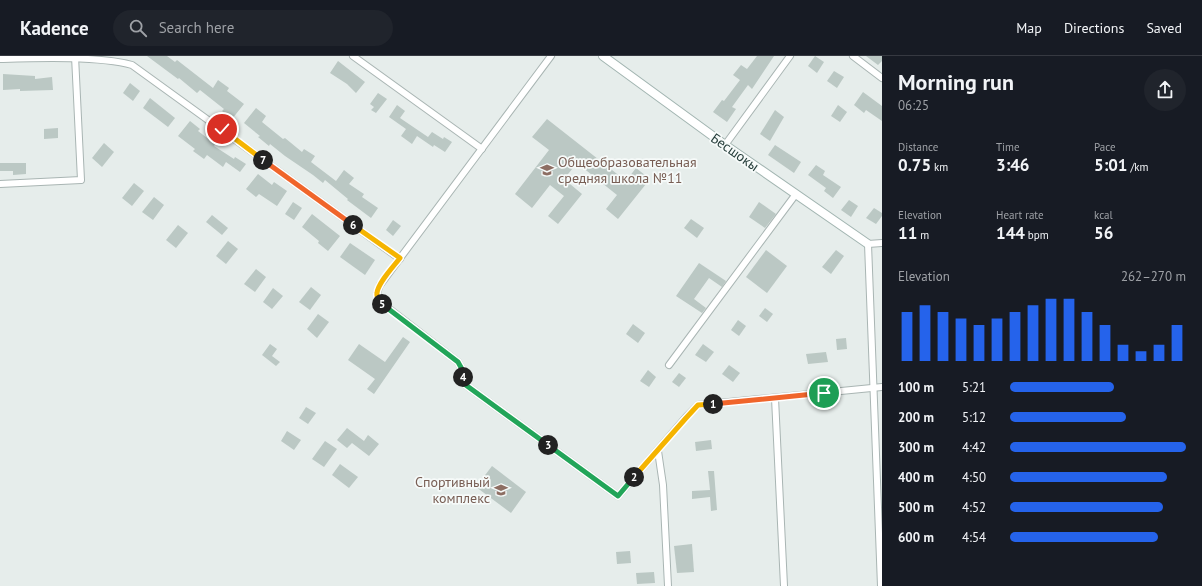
<!DOCTYPE html>
<meta charset="utf-8">
<style>
body{margin:0;font-family:"PT Sans",sans-serif;background:#20242c;color:#f1f3f6;height:100vh;display:flex;flex-direction:column;font-size:15px;white-space:nowrap}
*{box-sizing:border-box;margin:0}
p{font-size:13px;color:#9ea1a6}
.icon{flex:none;width:22px;height:22px;fill:none;stroke:currentColor;stroke-width:2;stroke-linecap:round;stroke-linejoin:round}
.map{position:relative;flex:1;overflow:hidden}
.side{display:flex;flex-direction:column;background:#171b24;width:320px}
.side>*{flex:none}
.pin{position:absolute;display:grid;place-items:center;width:34px;height:34px;color:#fff;margin:-17px;border:2px solid #fff;border-radius:50%;box-shadow:0 1px 4px #0007}
.km{position:absolute;width:20px;height:20px;margin:-10px;border-radius:50%;background:#222;color:#fff;font-size:11px;line-height:20px;text-align:center}
.round{display:grid;place-items:center;flex:none;width:42px;height:42px;border-radius:21px;background:#20242c}
.summary{display:flex;align-items:center;justify-content:space-between;height:68px;padding:0 16px}
h1{font-size:22px;font-weight:700;line-height:30px}
.figures{display:grid;grid-template-columns:repeat(3,1fr);gap:6px;height:68px;padding:4px 16px}
.figures div{display:grid;align-content:center}
.figures b{font-size:17px;font-weight:700}
.figures small{font-size:11px;font-weight:400}
.figures p{font-size:11px}
.chart{height:112px;padding:8px 16px}
.chart p{display:flex;justify-content:space-between}
.chart svg{width:100%;height:72px;margin-top:4px;stroke:#2563eb;stroke-width:6}
ul{padding:0 16px;list-style:none;font-size:13px}
li{display:grid;grid-template-columns:64px 48px 1fr;align-items:center;height:30px}
li i{height:10px;border-radius:5px;background:#2563eb}
header{display:flex;align-items:center;gap:24px;box-sizing:border-box;height:56px;padding:0 20px;background:#171b24;border-bottom:1px solid #363941}
header strong{font-size:19px}
nav{display:flex;gap:22px;margin-inline-start:auto;font-size:14px}
.search{width:280px;height:36px;background:#20242c;display:flex;align-items:center;gap:10px;box-sizing:border-box;padding:0 14px;border-radius:22px;color:#9ea1a6;font-size:15px}
main{display:flex;flex:1;min-height:0}
.map>svg:first-child{display:block}
.building{fill:#bbc8c4}
.lines{fill:none;stroke-linecap:round;stroke-linejoin:round}
.street-casing{stroke:#a9b5b3;stroke-width:8}
.secondary-casing{stroke:#a2b5b1;stroke-width:10}
.street{stroke:#fff;stroke-width:6}
.secondary{stroke:#fff;stroke-width:8}
.split-1-casing{stroke:#fff;stroke-width:8}
.split-2-casing{stroke:#fff;stroke-width:8}
.split-3-casing{stroke:#fff;stroke-width:8}
.split-4-casing{stroke:#fff;stroke-width:8}
.split-5-casing{stroke:#fff;stroke-width:8}
.split-6-casing{stroke:#fff;stroke-width:8}
.split-7-casing{stroke:#fff;stroke-width:8}
.split-8-casing{stroke:#fff;stroke-width:8}
.split-1{stroke:#f0652b;stroke-width:5}
.split-2{stroke:#f5b400;stroke-width:5}
.split-3{stroke:#22a559;stroke-width:5}
.split-4{stroke:#22a559;stroke-width:5}
.split-5{stroke:#22a559;stroke-width:5}
.split-6{stroke:#f5b400;stroke-width:5}
.split-7{stroke:#f0652b;stroke-width:5}
.split-8{stroke:#f5b400;stroke-width:5}
.labels{text-anchor:middle;stroke-width:3.5;stroke-linejoin:round;paint-order:stroke}
.street-label{font-size:14px;fill:#263e3b;stroke:#f6faf9}
.education-label{font-size:14px;fill:#785e54;stroke:#f6faf9;text-anchor:start}
</style>
<header>
<strong>Kadence</strong>
<div class="search"><svg class="icon" aria-label="search" viewBox="0 0 24 24"><circle cx="10" cy="10" r="6"/><path d="M15 15l6 6"/></svg>Search here</div>
<nav><a>Map</a><a>Directions</a><a>Saved</a></nav>
</header>
<main>
<div class="map">
<svg width="882" height="530" viewBox="0 0 882 530">
<rect width="100%" height="100%" fill="#e6edeb"/>
<g class="building">
<path d="M147 0H167L175 6 177 4 213 32 218 24 229 32 227 35 244 48 232 63 222 55 224 53 200 34 197 37 179 22 178 23Z"/>
<path d="M757 0H774L752 33 748 29 732 51 736 53 727 66 713 56 722 44 724 45 740 24 733 19 741 9 747 13Z"/>
<path d="M815 0 824 6 817 17 808 10Z"/>
<path d="M866 0H882V5L878 9Z"/>
<path d="M338 5 365 26 356 37 347 28 330 17Z"/>
<path d="M834 15 844 21 837 32 827 25Z"/>
<path d="M3 18 35 20V23L52 21 53 34 20 35V33L3 34Z"/>
<path d="M130 27 140 35 133 45 123 37Z"/>
<path d="M863 36 882 50V65L866 54 864 57 854 49Z"/>
<path d="M378 37 387 43 376 57 371 54 374 51 370 48Z"/>
<path d="M150 42 175 62 168 71 143 52Z"/>
<path d="M397 49 405 55 400 62 428 81 432 76 443 83 444 81 452 86 445 96 434 89 433 91 417 80 412 88 401 80 406 73 389 61Z"/>
<path d="M838 49 847 56 840 66 831 60Z"/>
<path d="M256 52 266 60 262 66 283 83 285 82 302 96 304 93 315 100 311 106 336 125 344 114 354 122 349 128 364 138 362 141 378 152 371 162 347 144 348 143 325 124 323 127 313 119 285 100 270 88 269 90 258 81 260 80 244 67Z"/>
<path d="M775 54 784 61 770 85 760 78Z"/>
<path d="M547 63 626 125 636 112 650 123 618 163 606 153 617 139 577 107 564 123 582 138 558 168 548 160 564 140 550 129 532 152 515 138 549 94 532 81Z"/>
<path d="M190 65 200 73 198 75 215 88 214 90 234 103 235 101 246 108 240 116 226 106 223 111 207 99 204 103 193 95 195 93 178 80Z"/>
<path d="M58 72V82L44 83V73Z"/>
<path d="M104 87 114 96 102 111 92 102Z"/>
<path d="M775 89 801 106 794 117 768 99Z"/>
<path d="M0 107H26V118L13 119V115H0Z"/>
<path d="M816 109 825 115 823 119 841 131 833 142 824 135 826 132 808 119Z"/>
<path d="M258 118 272 129 274 126 287 135 277 150 259 138 256 141 246 133Z"/>
<path d="M134 127 144 135 132 150 122 142Z"/>
<path d="M154 141 164 149 153 164 142 156Z"/>
<path d="M849 144 858 150 851 161 841 154Z"/>
<path d="M293 146 302 152 294 164 285 158Z"/>
<path d="M759 146 776 158 765 172 749 161Z"/>
<path d="M874 152 882 157V160L876 168 866 162Z"/>
<path d="M312 158 340 180 328 195 318 187 319 185 302 171Z"/>
<path d="M212 159 228 172 222 179 206 166Z"/>
<path d="M691 163 704 172 697 182 684 172Z"/>
<path d="M393 164 401 170 393 180 386 174Z"/>
<path d="M178 169 188 177 176 192 166 184Z"/>
<path d="M228 185 238 193 226 208 216 200Z"/>
<path d="M350 187 375 204 365 219 340 201Z"/>
<path d="M766 194 787 210 767 237 746 221Z"/>
<path d="M836 194 844 200 831 218 822 211Z"/>
<path d="M699 207 726 225 722 231 709 222 694 243 706 252 702 257 676 240Z"/>
<path d="M256 213 266 221 255 236 244 228Z"/>
<path d="M311 231 321 239 310 254 299 246Z"/>
<path d="M273 232 283 240 272 253 263 246Z"/>
<path d="M765 252 773 258 767 266 759 260Z"/>
<path d="M318 258 329 266 317 282 307 273Z"/>
<path d="M738 264 746 270 739 280 731 274Z"/>
<path d="M633 268 645 277 638 287 626 278Z"/>
<path d="M403 281 410 286 374 338 367 333 375 323 348 304 359 288 385 306Z"/>
<path d="M846 282 847 293 837 294 836 283Z"/>
<path d="M270 288 277 293 272 300 280 306 276 310 262 299Z"/>
<path d="M703 288 714 296 706 306 695 299Z"/>
<path d="M826 296 828 306 808 308 806 298Z"/>
<path d="M729 309 740 317 733 326 722 318Z"/>
<path d="M648 314 656 321 649 331 640 325Z"/>
<path d="M679 317 686 322 679 331 672 326Z"/>
<path d="M306 351 316 357 308 368 299 362Z"/>
<path d="M347 372 364 385 368 379 379 388 369 400 352 387 347 392 337 384Z"/>
<path d="M287 375 301 384 294 394 281 385Z"/>
<path d="M711 384 712 393 696 395 695 386Z"/>
<path d="M325 385 337 393 324 411 312 403Z"/>
<path d="M340 408 358 421 349 432 332 419Z"/>
<path d="M492 410 526 436 511 457 476 431Z"/>
<path d="M708 415H714L717 454 711 455 710 441 692 443V435L710 434Z"/>
<path d="M692 488 694 516 677 517 674 490Z"/>
<path d="M630 495 631 507 617 508 616 496Z"/>
<path d="M654 516 655 527 637 528 636 517Z"/>
</g>
<g class="lines">
<g class="street-casing">
<g id="street">
<path d="M353 0 482 93"/>
<path d="M551 0 380 229C376 238 376 242 383 248L458 306 463 315V327L618 440 686 361 698 349 882 331"/>
<path d="M853 0 882 22"/>
<path d="M0 3C37 2 100 0 132 9L400 203"/>
<path d="M725 89 790 0"/>
<path d="M0 128 81 124 75 0"/>
<path d="M669 309 796 138"/>
<path d="M775 342 784 530"/>
<path d="M658 395 663 429 668 530"/>
<path d="M881 530 868 188 882 187"/>
</g>
</g>
<g class="secondary-casing">
<path id="secondary" d="M603 0 725 89 868 188"/>
</g>
<use href="#street" class="street"/>
<use href="#secondary" class="secondary"/>
</g>
<g class="lines">
<g class="split-1-casing">
<path id="split-1" d="M713 348 824 337"/>
</g>
<g class="split-2-casing">
<path id="split-2" d="M634 421 686 362 698 349 713 348"/>
</g>
<g class="split-3-casing">
<path id="split-3" d="M548 389 618 440 634 421"/>
</g>
<g class="split-4-casing">
<path id="split-4" d="M463 321V327L548 389"/>
</g>
<g class="split-5-casing">
<path id="split-5" d="M382 248 458 306 463 315V321"/>
</g>
<g class="split-6-casing">
<path id="split-6" d="M353 169 400 202C393 211 378 227 377 237 376 242 379 244 382 248"/>
</g>
<g class="split-7-casing">
<path id="split-7" d="M263 104 353 169"/>
</g>
<g class="split-8-casing">
<path id="split-8" d="M222 73 263 104"/>
</g>
<use href="#split-1" class="split-1"/>
<use href="#split-2" class="split-2"/>
<use href="#split-3" class="split-3"/>
<use href="#split-4" class="split-4"/>
<use href="#split-5" class="split-5"/>
<use href="#split-6" class="split-6"/>
<use href="#split-7" class="split-7"/>
<use href="#split-8" class="split-8"/>
</g>
<defs>
<g id="school-bare" transform="scale(1.08)"><path d="M0-5L7-2L0 1L-7-2ZM-4 1L0 2.5L4 1V4Q0 6-4 4Z" fill="#8d6e63" stroke="#f6faf9" stroke-width="2.5" paint-order="stroke"/></g>
</defs>
<g fill-rule="evenodd">
<use href="#school-bare" x="547" y="114"/>
<use href="#school-bare" x="501" y="434"/>
</g>
<g class="labels">
<g class="street-label">
<text transform="translate(735 96) rotate(35)" y="5">Бесшокы</text>
</g>
<g class="education-label">
<text x="558" y="111">Общеобразовательная<tspan x="558" dy="16">средняя школа №11</tspan></text>
<text x="490" y="431" text-anchor="end">Спортивный<tspan x="490" dy="16">комплекс</tspan></text>
</g>
</g>
</svg>
<div class="pin" style="left:824px;top:337px;background:#1e9e55"><svg class="icon" aria-label="arrive" viewBox="0 0 24 24"><path d="M6 21V4h12l-3 4 3 4H6"/></svg></div>
<div class="pin" style="left:222px;top:73px;background:#d93025"><svg class="icon" aria-label="check" viewBox="0 0 24 24"><path d="M5 12l5 5 9-10"/></svg></div>
<b class="km" style="left:713px;top:348px">1</b>
<b class="km" style="left:634px;top:421px">2</b>
<b class="km" style="left:548px;top:389px">3</b>
<b class="km" style="left:463px;top:321px">4</b>
<b class="km" style="left:382px;top:248px">5</b>
<b class="km" style="left:353px;top:169px">6</b>
<b class="km" style="left:263px;top:104px">7</b>
</div>
<section class="side">
<div class="summary"><div><h1>Morning run</h1><p>06:25</p></div><a class="round"><svg class="icon" aria-label="share" viewBox="0 0 24 24"><path d="M12 15V3M7 8l5-5 5 5M5 13v7h14v-7"/></svg></a></div>
<div class="figures">
<div><p>Distance</p><b>0.75<small> km</small></b></div>
<div><p>Time</p><b>3:46</b></div>
<div><p>Pace</p><b>5:01<small> /km</small></b></div>
</div>
<div class="figures">
<div><p>Elevation</p><b>11<small> m</small></b></div>
<div><p>Heart rate</p><b>144<small> bpm</small></b></div>
<div><p>kcal</p><b>56</b></div>
</div>
<div class="chart"><p><span>Elevation</span>262–270 m</p>
<svg viewBox="0 0 160 44" preserveAspectRatio="none"><path d="M5 44V14M15 44V10M25 44V14M35 44V18M45 44V22M55 44V18M65 44V14M75 44V10M85 44V6M95 44V6M105 44V14M115 44V22M125 44V34M135 44V38M145 44V34M155 44V22"/></svg>
</div>
<ul>
<li><b>100 m</b>5:21<i style="width:59%"></i></li>
<li><b>200 m</b>5:12<i style="width:66%"></i></li>
<li><b>300 m</b>4:42<i style="width:100%"></i></li>
<li><b>400 m</b>4:50<i style="width:89%"></i></li>
<li><b>500 m</b>4:52<i style="width:87%"></i></li>
<li><b>600 m</b>4:54<i style="width:84%"></i></li>
</ul>
</section>
</main>
